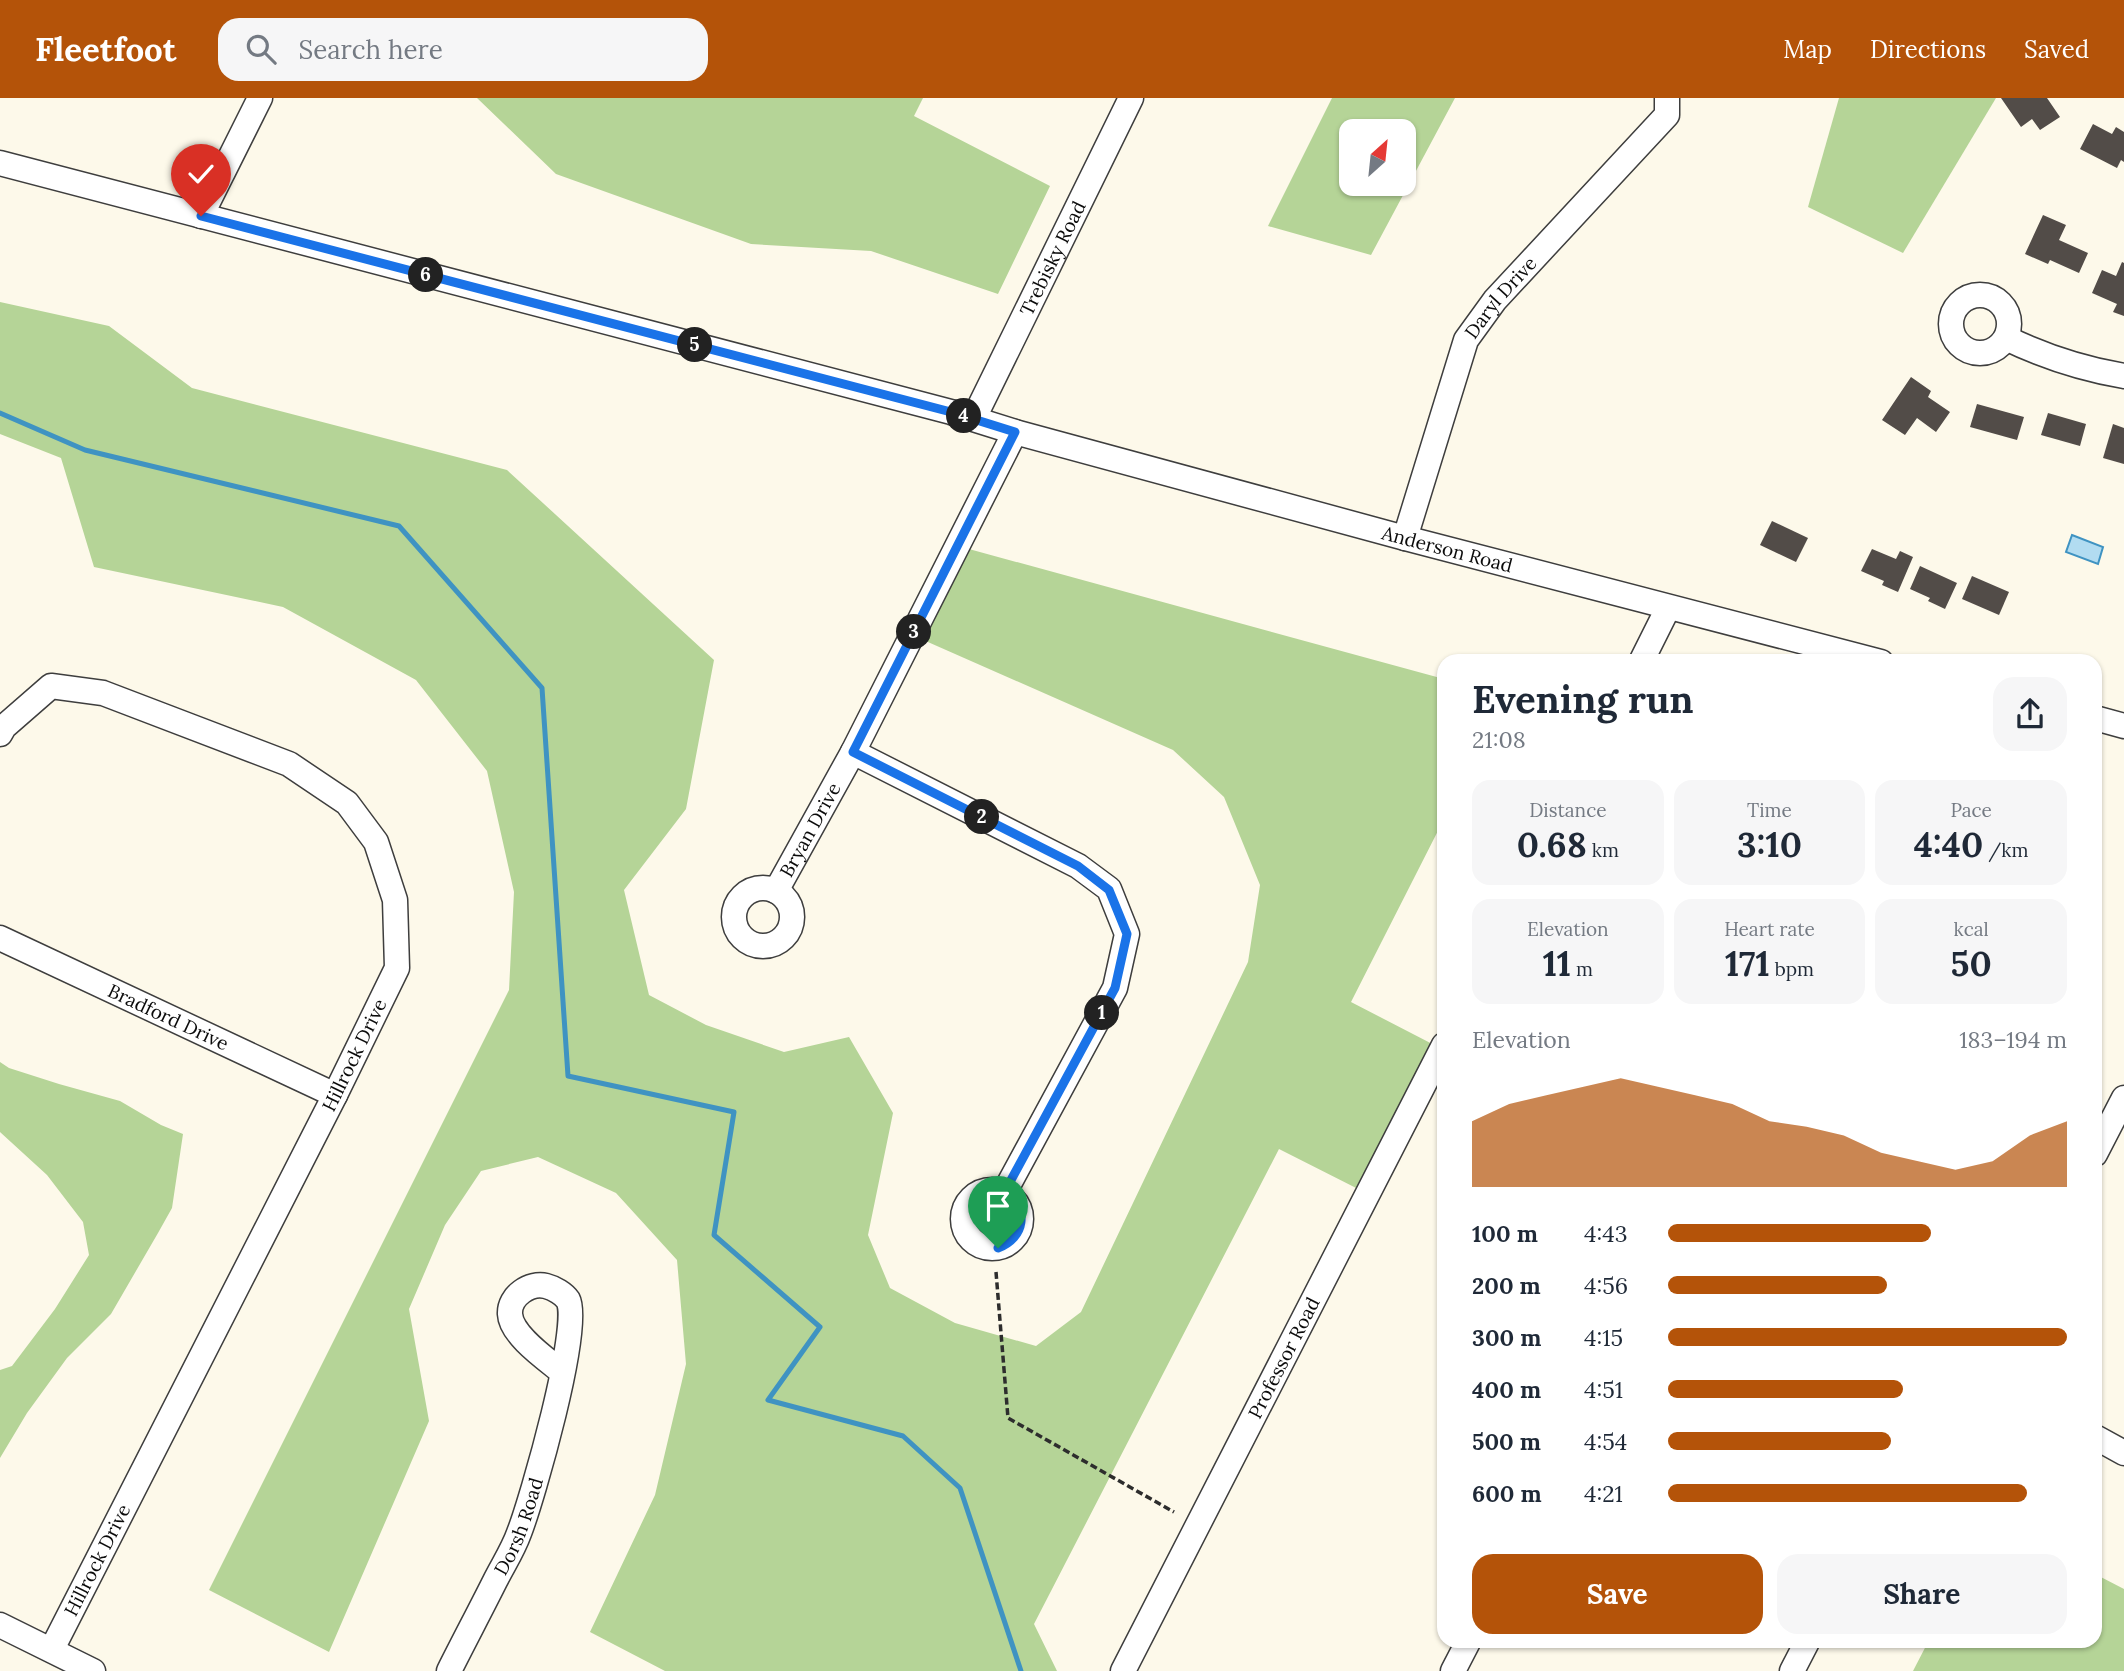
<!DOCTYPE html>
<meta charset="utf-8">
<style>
body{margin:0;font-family:Lora,serif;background:#f6f6f7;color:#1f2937;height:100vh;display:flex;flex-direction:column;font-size:26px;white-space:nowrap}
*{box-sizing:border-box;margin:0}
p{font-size:23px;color:#747a83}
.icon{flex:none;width:38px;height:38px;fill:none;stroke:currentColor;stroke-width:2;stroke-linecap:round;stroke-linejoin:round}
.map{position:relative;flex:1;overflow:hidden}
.panel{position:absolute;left:1437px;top:556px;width:665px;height:994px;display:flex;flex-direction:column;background:#fff;border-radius:21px;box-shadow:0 2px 5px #0004}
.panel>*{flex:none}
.needle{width:46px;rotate:27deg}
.tools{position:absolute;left:1339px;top:21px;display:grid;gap:14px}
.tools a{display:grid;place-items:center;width:77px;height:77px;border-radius:14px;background:#fff;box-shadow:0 2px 5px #0004;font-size:35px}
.pin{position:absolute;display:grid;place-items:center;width:60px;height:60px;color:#fff;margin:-72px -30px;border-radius:50% 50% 50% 0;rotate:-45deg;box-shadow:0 0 7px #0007}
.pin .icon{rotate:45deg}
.km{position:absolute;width:35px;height:35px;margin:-18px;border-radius:50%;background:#222;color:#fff;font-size:19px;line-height:35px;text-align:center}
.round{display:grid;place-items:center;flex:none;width:74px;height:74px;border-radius:21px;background:#f6f6f7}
.headline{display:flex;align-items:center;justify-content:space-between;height:119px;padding:0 35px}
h1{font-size:38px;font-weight:800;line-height:52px}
.stats{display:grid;grid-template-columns:repeat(3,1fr);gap:10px;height:119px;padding:7px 35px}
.stats div{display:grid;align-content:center;border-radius:18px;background:#f6f6f7;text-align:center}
.stats b{font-size:35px;font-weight:800}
.stats small{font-size:19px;font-weight:400}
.stats p{font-size:19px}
.chart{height:196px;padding:14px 35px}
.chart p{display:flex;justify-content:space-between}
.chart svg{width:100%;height:126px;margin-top:7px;fill:#b45309;opacity:.7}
.primary-button{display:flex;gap:14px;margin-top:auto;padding:14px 35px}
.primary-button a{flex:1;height:80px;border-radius:21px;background:#b45309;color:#fff;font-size:28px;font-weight:800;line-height:80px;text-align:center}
.primary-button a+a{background:#f6f6f7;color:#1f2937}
ul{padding:0 35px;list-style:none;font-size:23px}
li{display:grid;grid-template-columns:112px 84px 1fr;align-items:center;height:52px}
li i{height:18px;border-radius:9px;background:#b45309}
header{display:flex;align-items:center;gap:42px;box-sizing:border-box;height:98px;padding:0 35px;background:#b45309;color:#fff}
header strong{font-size:33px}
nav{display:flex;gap:38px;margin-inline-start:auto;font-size:24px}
.search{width:490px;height:63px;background:#f6f6f7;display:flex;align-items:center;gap:18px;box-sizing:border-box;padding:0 24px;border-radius:21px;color:#747a83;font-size:26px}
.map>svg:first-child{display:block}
.forest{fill:#b5d497;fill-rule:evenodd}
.water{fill:#b2dcf1;stroke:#3f93c2;stroke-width:2}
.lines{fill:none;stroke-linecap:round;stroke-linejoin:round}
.stream{stroke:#3f93c2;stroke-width:5}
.building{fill:#524c48}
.minor-casing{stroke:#3e3e3e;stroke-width:27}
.path{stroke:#2d2d2d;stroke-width:3.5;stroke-dasharray:7 3.5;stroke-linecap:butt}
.minor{stroke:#fff;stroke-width:24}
.route-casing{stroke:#fff;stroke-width:14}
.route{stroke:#1a73e8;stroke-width:9}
.labels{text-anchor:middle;stroke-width:7;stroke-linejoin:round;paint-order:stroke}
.street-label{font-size:19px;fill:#0b0b0b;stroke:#fff}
</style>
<header>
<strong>Fleetfoot</strong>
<div class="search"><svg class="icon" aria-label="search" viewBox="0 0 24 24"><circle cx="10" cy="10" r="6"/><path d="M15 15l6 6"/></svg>Search here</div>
<nav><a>Map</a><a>Directions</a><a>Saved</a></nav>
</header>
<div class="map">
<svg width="2124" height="1573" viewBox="0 0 2124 1573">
<rect width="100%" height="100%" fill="#fdf9ea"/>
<g class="forest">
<path d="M477 0H923L914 18 1050 88 998 196 871 153 751 146 556 76Z"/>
<path d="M1332 0H1455L1371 157 1268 128ZM1351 33H1404V86H1351Z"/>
<path d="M1839 0H1996L1903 155 1808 109Z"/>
<path d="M0 204 109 228 192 290 507 372 714 562 686 711 624 792 649 897 706 927 784 954 849 939 893 1015 868 1137 890 1190 955 1225 1036 1248 1081 1214 1248 864 1260 787 1224 699 1173 652 912 537 958 448 1444 581V721L1351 904 1442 951 1368 1096 1279 1051 1034 1526 1057 1573H665L590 1534 655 1397 686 1266 677 1162 616 1095 538 1059 481 1073 445 1127 409 1211 429 1323 329 1554 209 1492 509 892 514 794 487 673 416 582 283 509 94 469 61 360 0 336Z"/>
<path d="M0 964 9 970 59 986 120 1003 161 1027 183 1036 172 1110 158 1135 111 1216 67 1260 27 1315 0 1360V1272L12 1268 55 1211 89 1157 83 1124 47 1077 0 1034Z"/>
<path d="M2095 1476 2124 1491V1573H1913L1928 1544H2095Z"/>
</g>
<path class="water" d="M2072 437 2103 449 2098 466 2066 454Z"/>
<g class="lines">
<path class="stream" d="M0 315 85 352 399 428 542 590 568 978 734 1014 714 1137 820 1229 768 1302 903 1338 960 1390 1021 1573"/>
</g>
<g class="building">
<path d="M2001 0H2047L2060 19 2040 32 2032 21 2021 29Z"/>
<path d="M2093 26 2112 36 2116 29 2124 34V64L2121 62 2117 70 2080 51Z"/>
<path d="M2043 117 2066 127 2059 142 2088 155 2079 175 2050 162 2048 166 2025 156Z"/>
<path d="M2122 164 2124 165V218L2113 214 2117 206 2092 195 2102 172 2116 178Z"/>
<path d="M1911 279 1931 293 1928 299 1950 314 1936 334 1917 320 1905 337 1882 322Z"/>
<path d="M1977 306 2024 319 2017 342 1970 329Z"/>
<path d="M2048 315 2086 326 2080 348 2041 337Z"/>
<path d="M2113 326 2124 330V366L2103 360Z"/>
<path d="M1772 423 1808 440 1796 464 1760 447Z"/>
<path d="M1872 451 1896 461 1900 453 1913 459 1898 494 1882 487 1884 483 1861 473Z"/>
<path d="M1920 468 1957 485 1945 511 1928 503 1930 500 1910 491Z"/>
<path d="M1972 478 2009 494 1999 517 1962 501Z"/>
</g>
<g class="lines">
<g class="minor-casing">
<g id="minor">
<path id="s1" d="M0 65 951 314 1015 334 1405 440 1881 564"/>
<path d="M201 118 260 0"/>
<circle cx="1980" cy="226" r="29"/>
<path d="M2006 240C2043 258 2083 271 2124 278"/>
<path id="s2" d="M974 320 1131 0"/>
<path id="s3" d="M1405 440 1466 242 1495 202 1667 17V0"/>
<path d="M1641 564 1668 510"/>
<path d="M2095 620 2124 628"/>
<path d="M0 636 4 629 51 588 103 595 289 666 347 705 376 744 395 802 397 870 335 997 52 1551"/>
<path d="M853 654 1078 768 1109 791 1127 836 1115 890 1004 1095"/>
<circle cx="763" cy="819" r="29"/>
<path id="s4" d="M776 793 853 654 1015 334"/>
<path id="s5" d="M0 840 335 997"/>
<path d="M2095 1056 2124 1000"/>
<circle cx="992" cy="1121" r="29"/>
<path d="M2095 1339 2124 1355"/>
<path d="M0 1527 93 1573"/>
<path id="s6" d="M449 1573C464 1543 480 1513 495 1483 503 1467 513 1452 519 1435 532 1402 582 1228 568 1202 564 1196 554 1190 546 1188 530 1184 509 1198 510 1216 511 1237 546 1261 562 1274"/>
<path id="s7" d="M1123 1573 1444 947"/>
<path d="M1453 1573 1468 1544"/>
<path d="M1792 1573 1807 1544"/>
</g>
</g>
<path class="path" d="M996 1174 1008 1320 1174 1414"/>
<use href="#minor" class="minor"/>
</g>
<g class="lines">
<g class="route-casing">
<path id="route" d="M201 118 951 314 1015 334 853 654 1078 768 1109 792 1127 836 1115 890 1004 1095C1030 1110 1025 1140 998 1150"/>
</g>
<use href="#route" class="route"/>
</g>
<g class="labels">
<g class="street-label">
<text dy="7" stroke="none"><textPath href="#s2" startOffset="178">Trebisky Road</textPath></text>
<text dy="7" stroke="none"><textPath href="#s3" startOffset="262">Daryl Drive</textPath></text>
<text dy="7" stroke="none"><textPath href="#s1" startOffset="1498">Anderson Road</textPath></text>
<text dy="7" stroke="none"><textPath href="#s4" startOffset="70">Bryan Drive</textPath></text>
<text dy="7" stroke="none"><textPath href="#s5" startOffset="186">Bradford Drive</textPath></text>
<text transform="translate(354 957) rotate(-64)" y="7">Hillrock Drive</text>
<text dy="7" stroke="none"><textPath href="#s7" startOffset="352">Professor Road</textPath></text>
<text dy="7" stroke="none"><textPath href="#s6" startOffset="161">Dorsh Road</textPath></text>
<text transform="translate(97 1462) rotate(-63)" y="7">Hillrock Drive</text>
</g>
</g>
</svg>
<div class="tools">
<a><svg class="needle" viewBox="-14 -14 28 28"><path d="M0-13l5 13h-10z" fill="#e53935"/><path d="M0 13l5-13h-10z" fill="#747a83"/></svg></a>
</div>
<div class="pin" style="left:998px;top:1150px;background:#1e9e55"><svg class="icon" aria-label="arrive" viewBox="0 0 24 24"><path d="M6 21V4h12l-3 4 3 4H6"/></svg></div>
<div class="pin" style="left:201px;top:118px;background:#d93025"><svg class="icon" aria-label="check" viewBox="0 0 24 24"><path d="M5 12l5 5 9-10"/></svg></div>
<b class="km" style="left:1102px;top:915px">1</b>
<b class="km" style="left:982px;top:719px">2</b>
<b class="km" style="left:914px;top:534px">3</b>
<b class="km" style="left:964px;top:318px">4</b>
<b class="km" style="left:695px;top:247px">5</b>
<b class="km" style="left:426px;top:177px">6</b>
<section class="panel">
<div class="headline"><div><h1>Evening run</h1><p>21:08</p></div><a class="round"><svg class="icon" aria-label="share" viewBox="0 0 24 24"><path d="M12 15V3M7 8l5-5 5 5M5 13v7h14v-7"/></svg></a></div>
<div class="stats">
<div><p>Distance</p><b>0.68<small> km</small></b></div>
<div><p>Time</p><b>3:10</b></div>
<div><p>Pace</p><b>4:40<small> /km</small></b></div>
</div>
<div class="stats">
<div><p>Elevation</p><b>11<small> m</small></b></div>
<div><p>Heart rate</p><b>171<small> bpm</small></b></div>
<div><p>kcal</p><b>50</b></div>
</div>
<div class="chart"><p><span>Elevation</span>183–194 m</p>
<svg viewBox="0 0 160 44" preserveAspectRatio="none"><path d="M0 44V21L10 15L20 12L30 9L40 6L50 9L60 12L70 15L80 21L90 23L100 26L110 32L120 35L130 38L140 35L150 26L160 21V44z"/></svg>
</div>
<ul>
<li><b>100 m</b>4:43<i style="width:66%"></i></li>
<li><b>200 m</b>4:56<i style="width:55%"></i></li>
<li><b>300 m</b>4:15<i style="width:100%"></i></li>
<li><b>400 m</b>4:51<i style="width:59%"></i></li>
<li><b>500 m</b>4:54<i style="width:56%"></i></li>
<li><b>600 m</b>4:21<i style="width:90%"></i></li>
</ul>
<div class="primary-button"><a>Save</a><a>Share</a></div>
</section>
</div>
